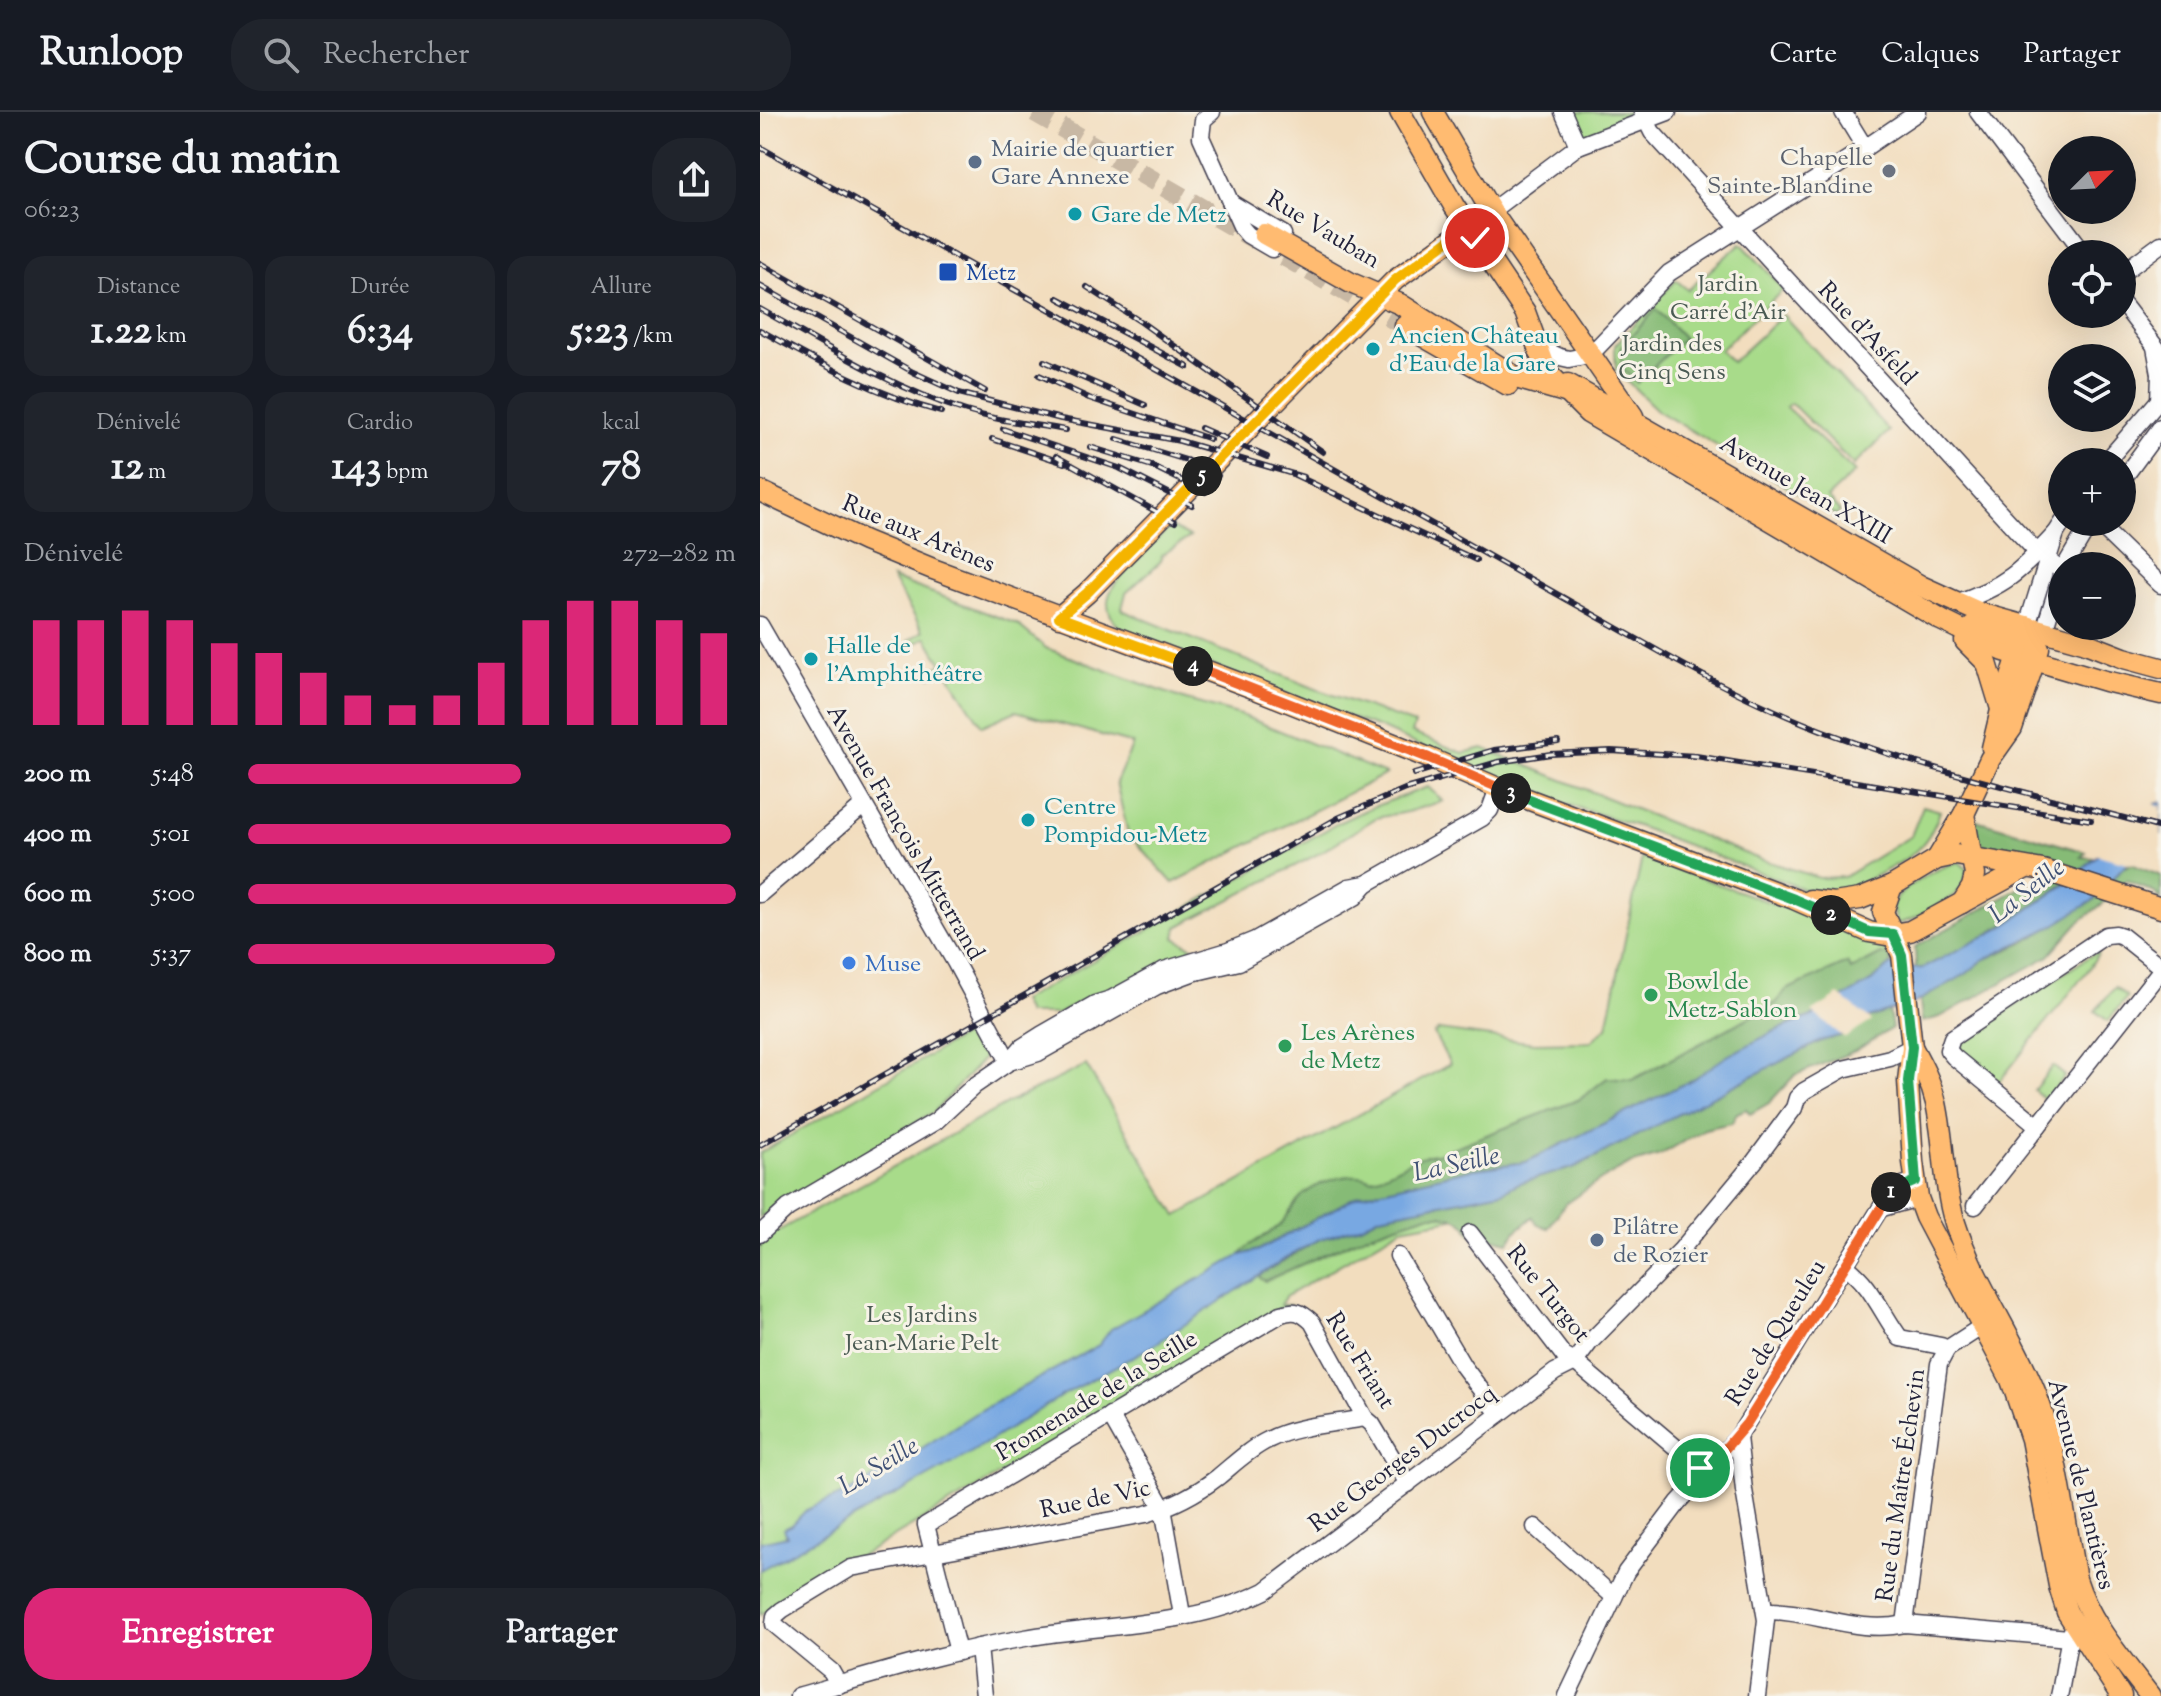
<!DOCTYPE html>
<html lang="fr">
<meta charset="utf-8">
<style>
body{margin:0;font-family:"Sorts Mill Goudy",serif;background:#20242c;color:#f1f3f6;height:100vh;display:flex;flex-direction:column;font-size:30px;white-space:nowrap}
*{box-sizing:border-box;margin:0}
p{font-size:26px;color:#9ea1a6}
.icon{flex:none;width:44px;height:44px;fill:none;stroke:currentColor;stroke-width:2;stroke-linecap:round;stroke-linejoin:round}
.map{position:relative;flex:1;overflow:hidden}
.drawer{display:flex;flex-direction:column;background:#171b24;width:760px}
.drawer>*{flex:none}
.needle{width:52px;rotate:66deg}
.tools{position:absolute;left:1288px;top:24px;display:grid;gap:16px}
.tools a{display:grid;place-items:center;width:88px;height:88px;border-radius:50%;background:#171b24;box-shadow:0 8px 32px #0002;font-size:40px}
.pin{position:absolute;display:grid;place-items:center;width:68px;height:68px;color:#fff;margin:-34px;border:4px solid #fff;border-radius:50%;box-shadow:0 2px 8px #0007}
.km{position:absolute;width:40px;height:40px;margin:-20px;border-radius:50%;background:#222;color:#fff;font-size:22px;line-height:40px;text-align:center}
.round{display:grid;place-items:center;flex:none;width:84px;height:84px;border-radius:32px;background:#20242c}
.headline{display:flex;align-items:center;justify-content:space-between;height:136px;padding:0 24px}
h1{font-size:44px;font-weight:700;line-height:60px}
.stats{display:grid;grid-template-columns:repeat(3,1fr);gap:12px;height:136px;padding:8px 24px}
.stats div{display:grid;align-content:center;border-radius:20px;background:#20242c;text-align:center}
.stats b{font-size:40px;font-weight:700}
.stats small{font-size:22px;font-weight:400}
.stats p{font-size:22px}
.chart{height:224px;padding:16px 24px}
.chart p{display:flex;justify-content:space-between}
.chart svg{width:100%;height:144px;margin-top:8px;stroke:#db2777;stroke-width:6}
.cta{display:flex;gap:16px;margin-top:auto;padding:16px 24px}
.cta a{flex:1;height:92px;border-radius:32px;background:#db2777;color:#fff;font-size:32px;font-weight:700;line-height:92px;text-align:center}
.cta a+a{background:#20242c;color:#f1f3f6}
ul{padding:0 24px;list-style:none;font-size:26px}
li{display:grid;grid-template-columns:128px 96px 1fr;align-items:center;height:60px}
li i{height:20px;border-radius:10px;background:#db2777}
header{display:flex;align-items:center;gap:48px;box-sizing:border-box;height:112px;padding:0 40px;background:#171b24;border-bottom:2px solid #363941}
header strong{font-size:38px}
nav{display:flex;gap:44px;margin-inline-start:auto;font-size:28px}
.search{width:560px;height:72px;background:#20242c;display:flex;align-items:center;gap:20px;box-sizing:border-box;padding:0 28px;border-radius:32px;color:#9ea1a6;font-size:30px}
main{display:flex;flex:1;min-height:0}
.map>svg:first-child{display:block}
.green{fill:#a8db8a;stroke:#657e62;stroke-width:2}
.forest{fill:#86bb76;stroke:#546e58;stroke-width:2}
.water{fill:#78a8e2;stroke:#4d658e;stroke-width:2}
.pier{fill:#f2ddbe}
.lines{fill:none;stroke-linecap:round;stroke-linejoin:round}
.major-tunnel{stroke:#c8b8a4;stroke-width:20;stroke-dasharray:20 10;stroke-linecap:butt}
.minor-casing{stroke:#413e4f;stroke-width:19}
.major-casing{stroke:#413e4f;stroke-width:23}
.minor{stroke:#fff;stroke-width:16}
.major{stroke:#ffbb71;stroke-width:20}
.rail-casing{stroke:#22223b;stroke-width:6}
.rail{stroke:#f7f3e8;stroke-width:3;stroke-dasharray:9;stroke-linecap:butt}
.split-1-casing{stroke:#fff;stroke-width:16}
.split-2-casing{stroke:#fff;stroke-width:16}
.split-3-casing{stroke:#fff;stroke-width:16}
.split-4-casing{stroke:#fff;stroke-width:16}
.split-5-casing{stroke:#fff;stroke-width:16}
.split-6-casing{stroke:#fff;stroke-width:16}
.split-1{stroke:#f0652b;stroke-width:10}
.split-2{stroke:#22a559;stroke-width:10}
.split-3{stroke:#22a559;stroke-width:10}
.split-4{stroke:#f0652b;stroke-width:10}
.split-5{stroke:#f5b400;stroke-width:10}
.split-6{stroke:#f5b400;stroke-width:10}
.service-dot{fill:#5c6f8a;stroke:#f7f3e8;stroke-width:3}
.worship-dot{fill:#6b7280;stroke:#f7f3e8;stroke-width:3}
.culture-dot{fill:#0f9aa8;stroke:#f7f3e8;stroke-width:3}
.transit-dot{fill:#1a4fb4;stroke:#f7f3e8;stroke-width:3}
.shop-dot{fill:#3f7fe0;stroke:#f7f3e8;stroke-width:3}
.leisure-dot{fill:#2e9e5b;stroke:#f7f3e8;stroke-width:3}
.labels{text-anchor:middle;stroke-width:6;stroke-linejoin:round;paint-order:stroke}
.service-label{font-size:24px;fill:#4e5e75;stroke:#f7f3e8;text-anchor:start}
.worship-label{font-size:24px;fill:#5b616d;stroke:#f7f3e8;text-anchor:end}
.culture-label{font-size:24px;fill:#0d838f;stroke:#f7f3e8;text-anchor:start}
.street-label{font-size:24px;fill:#22223b;stroke:#f7f3e8}
.transit-label{font-size:24px;fill:#164399;stroke:#f7f3e8;text-anchor:start}
.park-label{font-size:24px;fill:#4a5a53;stroke:#f7f3e8}
.shop-label{font-size:24px;fill:#366cbe;stroke:#f7f3e8;text-anchor:start}
.leisure-label{font-size:24px;fill:#27864d;stroke:#f7f3e8;text-anchor:start}
.water-label{font-size:26px;font-style:italic;fill:#405175;stroke:#f7f3e8}
</style>
<header>
<strong>Runloop</strong>
<div class="search"><svg class="icon" aria-label="search" viewBox="0 0 24 24"><circle cx="10" cy="10" r="6"/><path d="M15 15l6 6"/></svg>Rechercher</div>
<nav><a>Carte</a><a>Calques</a><a>Partager</a></nav>
</header>
<main>
<section class="drawer">
<div class="headline"><div><h1>Course du matin</h1><p>06:23</p></div><a class="round"><svg class="icon" aria-label="share" viewBox="0 0 24 24"><path d="M12 15V3M7 8l5-5 5 5M5 13v7h14v-7"/></svg></a></div>
<div class="stats">
<div><p>Distance</p><b>1.22<small> km</small></b></div>
<div><p>Durée</p><b>6:34</b></div>
<div><p>Allure</p><b>5:23<small> /km</small></b></div>
</div>
<div class="stats">
<div><p>Dénivelé</p><b>12<small> m</small></b></div>
<div><p>Cardio</p><b>143<small> bpm</small></b></div>
<div><p>kcal</p><b>78</b></div>
</div>
<div class="chart"><p><span>Dénivelé</span>272–282 m</p>
<svg viewBox="0 0 160 44" preserveAspectRatio="none"><path d="M5 44V12M15 44V12M25 44V9M35 44V12M45 44V19M55 44V22M65 44V28M75 44V35M85 44V38M95 44V35M105 44V25M115 44V12M125 44V6M135 44V6M145 44V12M155 44V16"/></svg>
</div>
<ul>
<li><b>200 m</b>5:48<i style="width:56%"></i></li>
<li><b>400 m</b>5:01<i style="width:99%"></i></li>
<li><b>600 m</b>5:00<i style="width:100%"></i></li>
<li><b>800 m</b>5:37<i style="width:63%"></i></li>
</ul>
<div class="cta"><a>Enregistrer</a><a>Partager</a></div>
</section>
<div class="map">
<svg width="1401" height="1584" viewBox="0 0 1401 1584">
<rect width="100%" height="100%" fill="#f7f3e8"/>
<filter id="ink" filterUnits="userSpaceOnUse"><feTurbulence type="fractalNoise" baseFrequency=".0125" numOctaves="2"/><feDisplacementMap in="SourceGraphic" scale="16" xChannelSelector="R" yChannelSelector="G"/><feConvolveMatrix kernelMatrix="1 2 1 2 8 2 1 2 1" color-interpolation-filters="sRGB"/></filter>
<filter id="wash" filterUnits="userSpaceOnUse"><feTurbulence type="fractalNoise" baseFrequency=".006" numOctaves="4" result="noise"/><feDisplacementMap in="SourceGraphic" scale="32" xChannelSelector="R" yChannelSelector="G"/><feGaussianBlur stdDeviation="1.8" result="paint"/><feColorMatrix in="noise" values="0 0 0 0 0 0 0 0 0 0 0 0 0 0 0 0 0 1.4 0 .05"/><feComposite in="paint" operator="in"/></filter>
<g filter="url(#wash)">
<rect width="100%" height="100%" fill="#f2ddbe"/>
<g class="green">
<path d="M803 0H882L818 34Z"/>
<path d="M981 131 1024 177 960 238 972 250 1023 203 1129 319 1094 353 1031 291 1026 295 1095 360 1067 386 1080 400 1076 404 898 299 856 258 855 233 916 168 928 178Z"/>
<path d="M411 415 430 425 402 443 401 449 366 481 362 496 364 499 556 577 655 612 652 621 703 641 723 636 994 745 1059 766 1084 765 1151 724 1163 694 1180 699C1167 742 1137 753 1099 772V781L1067 786 877 714 754 676 620 616 534 586 361 517C332 489 357 468 378 447 389 436 399 424 411 415Z"/>
<path d="M132 466 257 512 286 536 426 588 481 603 626 662 413 771 368 722 356 670 373 632 256 599 222 614 185 557 171 565 168 560 182 552 166 525 152 533 149 528 163 519Z"/>
<path d="M668 675 683 689 647 700 616 706 558 742 417 815 415 826 434 836 350 879 332 883 298 902H267L261 889 580 710 610 696Z"/>
<path d="M882 745 1130 833 1131 876 697 1084 693 1107 642 1116 525 1185 520 1193H529L0 1503V1129L252 989 326 953 417 1104 690 952 674 922 679 918 775 931 830 930 847 915Z"/>
<path d="M1199 750 1207 757C1206 763 1204 771 1201 776 1194 787 1148 812 1137 811L1132 792C1145 773 1176 756 1199 750Z"/>
<path d="M1341 837 1328 858 1238 971 1202 940 1200 934 1201 929Z"/>
<path d="M1355 875 1367 885 1348 909 1335 899Z"/>
<path d="M208 921 226 944 175 999 0 1105V1041Z"/>
<path d="M1293 954 1305 964 1286 988 1274 978Z"/>
</g>
<g class="forest">
<path d="M896 197 924 226 877 271 861 256V235Z"/>
<path d="M1216 708 1326 740 1321 745 1335 746C1282 793 1227 825 1163 856H1156L1155 836 1158 833 1260 776 1284 773 1307 755C1280 741 1232 751 1215 724Z"/>
<path d="M1371 752 1401 764V788L1395 781 1366 768 1357 776 1356 781 1317 812 1289 844 1180 905 1162 910 1160 888 1206 862 1223 848 1263 831 1334 788 1362 756Z"/>
<path d="M1121 842 1130 844 1131 853 1109 871 1052 904 1015 919 932 968 766 1050 707 1058 597 1084 499 1138 481 1143C488 1130 505 1126 516 1116 530 1105 532 1092 544 1082 559 1070 592 1058 610 1067 634 1062 651 1043 677 1042L820 987 847 966 872 968 1016 891 1026 878 1087 851 1091 858Z"/>
<path d="M1129 899 1132 916 1095 939 1035 963 1009 991 990 1002 986 997 977 1001 972 1011 945 1017 900 1043 870 1052 842 1067 805 1092 788 1116 777 1112 773 1105 756 1119 749 1130 710 1121 707 1114 697 1107 681 1103H668L607 1123 505 1169 500 1166V1163L558 1128 603 1113 620 1104 742 1080 759 1071 813 1056 1061 929 1086 922 1104 908Z"/>
</g>
<path class="water" d="M1401 689V722L1362 756 1334 788 1291 815 1223 848 1206 862 1151 893 1120 902 1104 908 1086 922 1061 929 813 1056 759 1071 742 1080 620 1104 603 1113 558 1128 526 1146 391 1235 303 1283 204 1345 0 1458V1430L27 1424 24 1417 32 1413 46 1398 90 1379 133 1355 214 1302 339 1233 351 1217 481 1143 499 1138 597 1084 707 1058 766 1050 932 968 967 944 1015 919 1052 904 1109 871 1131 853 1145 857 1163 856 1243 815 1307 771 1389 696Z"/>
<g class="pier">
<path d="M1390 691 1401 694V728L1397 731 1371 752 1333 742Z"/>
<path d="M1079 883 1112 909 1085 926 1052 900Z"/>
</g>
</g>
<g filter="url(#ink)">
<g class="lines">
<g class="major-tunnel">
<path d="M275 0 496 128"/>
<path d="M524 144 645 214"/>
</g>
<g class="minor-casing">
<g id="minor">
<path d="M452 0 443 8 441 25 482 116 488 123 512 137"/>
<path d="M803 0 818 34"/>
<path d="M882 0 892 20 1259 421 1278 441 1302 459"/>
<path d="M1083 0 1105 36"/>
<path d="M1218 0 1325 142"/>
<path d="M473 92 523 122"/>
<path d="M731 99 818 34 908 0"/>
<path d="M1362 161 1401 132"/>
<path d="M1362 191 1401 242"/>
<path d="M777 229 785 238 800 245 809 247 830 243 909 161 1099 40 1158 0"/>
<path d="M1395 235 1400 262 1399 289"/>
<path d="M1346 350 1401 286"/>
<path d="M1362 368 1401 315"/>
<path d="M1336 410 1401 473"/>
<path d="M1305 454 1331 410"/>
<path d="M1195 491C1245 475 1261 459 1296 421"/>
<path d="M0 513 195 850 249 950"/>
<path d="M1267 514 1296 421 1303 410"/>
<path d="M1284 519 1302 460"/>
<path d="M0 782 104 693"/>
<path d="M249 950 278 941 397 874 432 861 479 850 595 785 606 772"/>
<path d="M1278 1014 1194 945 1188 938 1192 926 1346 823 1356 822 1362 824 1401 855"/>
<path d="M1215 1094 1401 858"/>
<path d="M1122 1096 1158 1086"/>
<path d="M710 1121 804 1244 815 1250 945 1360"/>
<path d="M0 1122 28 1096 176 1009 214 974 249 950 262 935 281 923 335 892 351 887 404 858 468 839 495 828 589 775 606 772 722 706 730 698 738 676"/>
<path d="M638 1144 703 1254 739 1302"/>
<path d="M1085 1154C1111 1171 1122 1202 1140 1226L1181 1234 1187 1237"/>
<path d="M350 1303 403 1396 422 1503"/>
<path d="M978 1325 984 1378 1006 1508 997 1584"/>
<path d="M775 1415 854 1485"/>
<path d="M1005 1499C1052 1498 1097 1523 1145 1512L1309 1526"/>
<path d="M1145 1512 1179 1252 1187 1237 1224 1213"/>
<path d="M219 1535 224 1584"/>
<path d="M198 1540 166 1413 521 1202C535 1197 541 1200 552 1210L605 1306 612 1312 648 1372"/>
<path d="M79 1573 71 1559 14 1512 15 1504 22 1498 91 1456 386 1402C412 1394 436 1382 458 1365 474 1352 489 1337 508 1328 537 1313 574 1312 605 1306"/>
<path d="M38 1584C113 1563 188 1539 265 1526 343 1512 432 1515 505 1479L795 1260 815 1250 830 1230 920 1139 994 1050 1034 996 1037 986 1044 979 1083 957 1130 946 1152 935"/>
<path d="M807 1584 866 1460 918 1391 978 1325 1130 1081 1139 1074 1156 1069"/>
<path d="M1299 1584C1303 1569 1308 1525 1313 1516"/>
</g>
</g>
<g class="major-casing">
<g id="major">
<path d="M640 0 694 94 765 200 787 260 828 301 1181 508 1244 539 1345 569 1401 582"/>
<path d="M673 0 731 99 873 304"/>
<path d="M504 122 591 171 640 192 759 267 808 281"/>
<path d="M645 214 748 273"/>
<path d="M808 272 1161 474 1223 502 1323 530 1364 546 1401 556"/>
<path d="M0 379 105 429 173 457 493 576 669 646 738 676 1034 787 1109 820 1126 823 1150 819 1266 756"/>
<path d="M299 505 327 481 635 168 731 99"/>
<path d="M1212 515 1263 527 1274 524"/>
<path d="M1205 529 1227 551 1241 597"/>
<path d="M1232 636 1241 598 1267 514"/>
<path d="M1177 747 1204 702 1230 647 1252 616 1279 536"/>
<path d="M1132 774 1123 800 1142 843 1152 935 1148 969 1153 1050 1158 1086 1165 1105 1251 1268 1271 1327 1299 1474 1307 1500 1361 1584"/>
<path d="M1050 788 1074 791 1100 787 1132 774 1177 747 1196 743 1283 758 1401 796"/>
<path d="M1202 791 1212 775 1215 763 1204 702"/>
<path d="M1152 935C1162 953 1171 970 1176 991 1185 1031 1183 1072 1195 1111 1214 1171 1253 1223 1276 1282 1298 1340 1304 1406 1316 1467 1330 1512 1362 1547 1390 1584"/>
</g>
</g>
<use href="#minor" class="minor"/>
<use href="#major" class="major"/>
<g class="rail-casing">
<g id="rail">
<path d="M0 35 911 546C965 576 1019 603 1077 624 1181 663 1294 686 1401 716"/>
<path d="M0 151 225 279"/>
<path d="M0 174 153 260 199 281 301 307 420 329 543 365"/>
<path d="M327 175 381 210 563 340"/>
<path d="M298 186 428 255"/>
<path d="M0 197C66 234 131 275 203 298 237 309 272 312 306 318"/>
<path d="M0 218C59 251 116 283 181 300"/>
<path d="M284 249 385 293"/>
<path d="M279 263 329 286 450 327"/>
<path d="M441 316 507 345"/>
<path d="M243 317 359 356 432 393"/>
<path d="M232 327 304 351"/>
<path d="M357 327 426 348 458 364"/>
<path d="M330 335 392 354 445 380"/>
<path d="M296 344 415 410"/>
<path d="M535 363 716 448"/>
<path d="M654 662 734 638 798 630"/>
<path d="M0 1033 578 706 645 677 738 650 791 642 851 639 936 644 1331 708"/>
</g>
</g>
<use href="#rail" class="rail"/>
</g>
</g>
<g class="lines" filter="url(#ink)">
<g class="split-1-casing">
<path id="split-1" d="M940 1356 945 1360 987 1311 1131 1080"/>
</g>
<g class="split-2-casing">
<path id="split-2" d="M1071 803 1109 820 1133 822 1142 843 1152 935 1148 969 1156 1069 1131 1080"/>
</g>
<g class="split-3-casing">
<path id="split-3" d="M751 681 1034 787 1071 803"/>
</g>
<g class="split-4-casing">
<path id="split-4" d="M433 554 669 646 751 681"/>
</g>
<g class="split-5-casing">
<path id="split-5" d="M433 554 299 505 327 481 442 364"/>
</g>
<g class="split-6-casing">
<path id="split-6" d="M442 364 635 168 708 114 715 126"/>
</g>
<use href="#split-1" class="split-1"/>
<use href="#split-2" class="split-2"/>
<use href="#split-3" class="split-3"/>
<use href="#split-4" class="split-4"/>
<use href="#split-5" class="split-5"/>
<use href="#split-6" class="split-6"/>
</g>
<g class="service-dot">
<circle cx="215" cy="50" r="8"/>
<circle cx="837" cy="1128" r="8"/>
</g>
<circle class="worship-dot" cx="1129" cy="59" r="8"/>
<g class="culture-dot">
<circle cx="315" cy="102" r="8"/>
<circle cx="613" cy="237" r="8"/>
<circle cx="51" cy="547" r="8"/>
<circle cx="268" cy="708" r="8"/>
</g>
<rect class="transit-dot" x="178" y="150" width="20" height="20" rx="4"/>
<circle class="shop-dot" cx="89" cy="851" r="8"/>
<g class="leisure-dot">
<circle cx="891" cy="883" r="8"/>
<circle cx="525" cy="934" r="8"/>
</g>
<g class="labels">
<g class="service-label">
<text x="231" y="44">Mairie de quartier<tspan x="231" dy="28">Gare Annexe</tspan></text>
<text x="853" y="1122">Pilâtre<tspan x="853" dy="28">de Rozier</tspan></text>
</g>
<g class="worship-label">
<text x="1113" y="53">Chapelle<tspan x="1113" dy="28">Sainte-Blandine</tspan></text>
</g>
<g class="culture-label">
<text x="331" y="110">Gare de Metz</text>
<text x="629" y="231">Ancien Château<tspan x="629" dy="28">d'Eau de la Gare</tspan></text>
<text x="67" y="541">Halle de<tspan x="67" dy="28">l'Amphithéâtre</tspan></text>
<text x="284" y="702">Centre<tspan x="284" dy="28">Pompidou-Metz</tspan></text>
</g>
<g class="street-label">
<text transform="translate(564 117) rotate(31)" y="8">Rue Vauban</text>
<text transform="translate(1108 221) rotate(47)" y="8">Rue d'Asfeld</text>
<text transform="translate(1046 377) rotate(30)" y="8">Avenue Jean XXIII</text>
<text transform="translate(159 421) rotate(23)" y="8">Rue aux Arènes</text>
<text transform="translate(146 720) rotate(60)" y="8">Avenue François Mitterrand</text>
<text transform="translate(789 1181) rotate(51)" y="8">Rue Turgot</text>
<text transform="translate(1015 1220) rotate(-58)" y="8">Rue de Queuleu</text>
<text transform="translate(601 1248) rotate(58)" y="8">Rue Friant</text>
<text transform="translate(336 1283) rotate(-31)" y="8">Promenade de la Seille</text>
<text transform="translate(642 1346) rotate(-37)" y="8">Rue Georges Ducrocq</text>
<text transform="translate(1322 1372) rotate(76)" y="8">Avenue de Plantières</text>
<text transform="translate(1140 1373) rotate(-82)" y="8">Rue du Maître Échevin</text>
<text transform="translate(335 1386) rotate(-12)" y="8">Rue de Vic</text>
</g>
<g class="transit-label">
<text x="206" y="168">Metz</text>
</g>
<g class="park-label">
<text x="968" y="179">Jardin<tspan x="968" dy="28">Carré d'Air</tspan></text>
<text x="912" y="239">Jardin des<tspan x="912" dy="28">Cinq Sens</tspan></text>
<text x="162" y="1210">Les Jardins<tspan x="162" dy="28">Jean-Marie Pelt</tspan></text>
</g>
<g class="shop-label">
<text x="105" y="859">Muse</text>
</g>
<g class="leisure-label">
<text x="907" y="877">Bowl de<tspan x="907" dy="28">Metz-Sablon</tspan></text>
<text x="541" y="928">Les Arènes<tspan x="541" dy="28">de Metz</tspan></text>
</g>
<g class="water-label">
<text transform="translate(1266 778) rotate(-38)" y="9">La Seille</text>
<text transform="translate(696 1051) rotate(-12)" y="9">La Seille</text>
<text transform="translate(118 1353) rotate(-31)" y="9">La Seille</text>
</g>
</g>
</svg>
<div class="tools">
<a><svg class="needle" viewBox="-14 -14 28 28"><path d="M0-13l5 13h-10z" fill="#e53935"/><path d="M0 13l5-13h-10z" fill="#9ea1a6"/></svg></a>
<a><svg class="icon" aria-label="locate" viewBox="0 0 24 24"><circle cx="12" cy="12" r="6"/><path d="M12 2v4M12 18v4M2 12h4M18 12h4"/></svg></a>
<a><svg class="icon" aria-label="layers" viewBox="0 0 24 24"><path d="M12 4l9 5-9 5-9-5zM3 14l9 5 9-5"/></svg></a>
<a>+</a>
<a>−</a>
</div>
<div class="pin" style="left:940px;top:1356px;background:#1e9e55"><svg class="icon" aria-label="arrive" viewBox="0 0 24 24"><path d="M6 21V4h12l-3 4 3 4H6"/></svg></div>
<div class="pin" style="left:715px;top:126px;background:#d93025"><svg class="icon" aria-label="check" viewBox="0 0 24 24"><path d="M5 12l5 5 9-10"/></svg></div>
<b class="km" style="left:1131px;top:1080px">1</b>
<b class="km" style="left:1071px;top:803px">2</b>
<b class="km" style="left:751px;top:681px">3</b>
<b class="km" style="left:433px;top:554px">4</b>
<b class="km" style="left:442px;top:364px">5</b>
</div>
</main>
